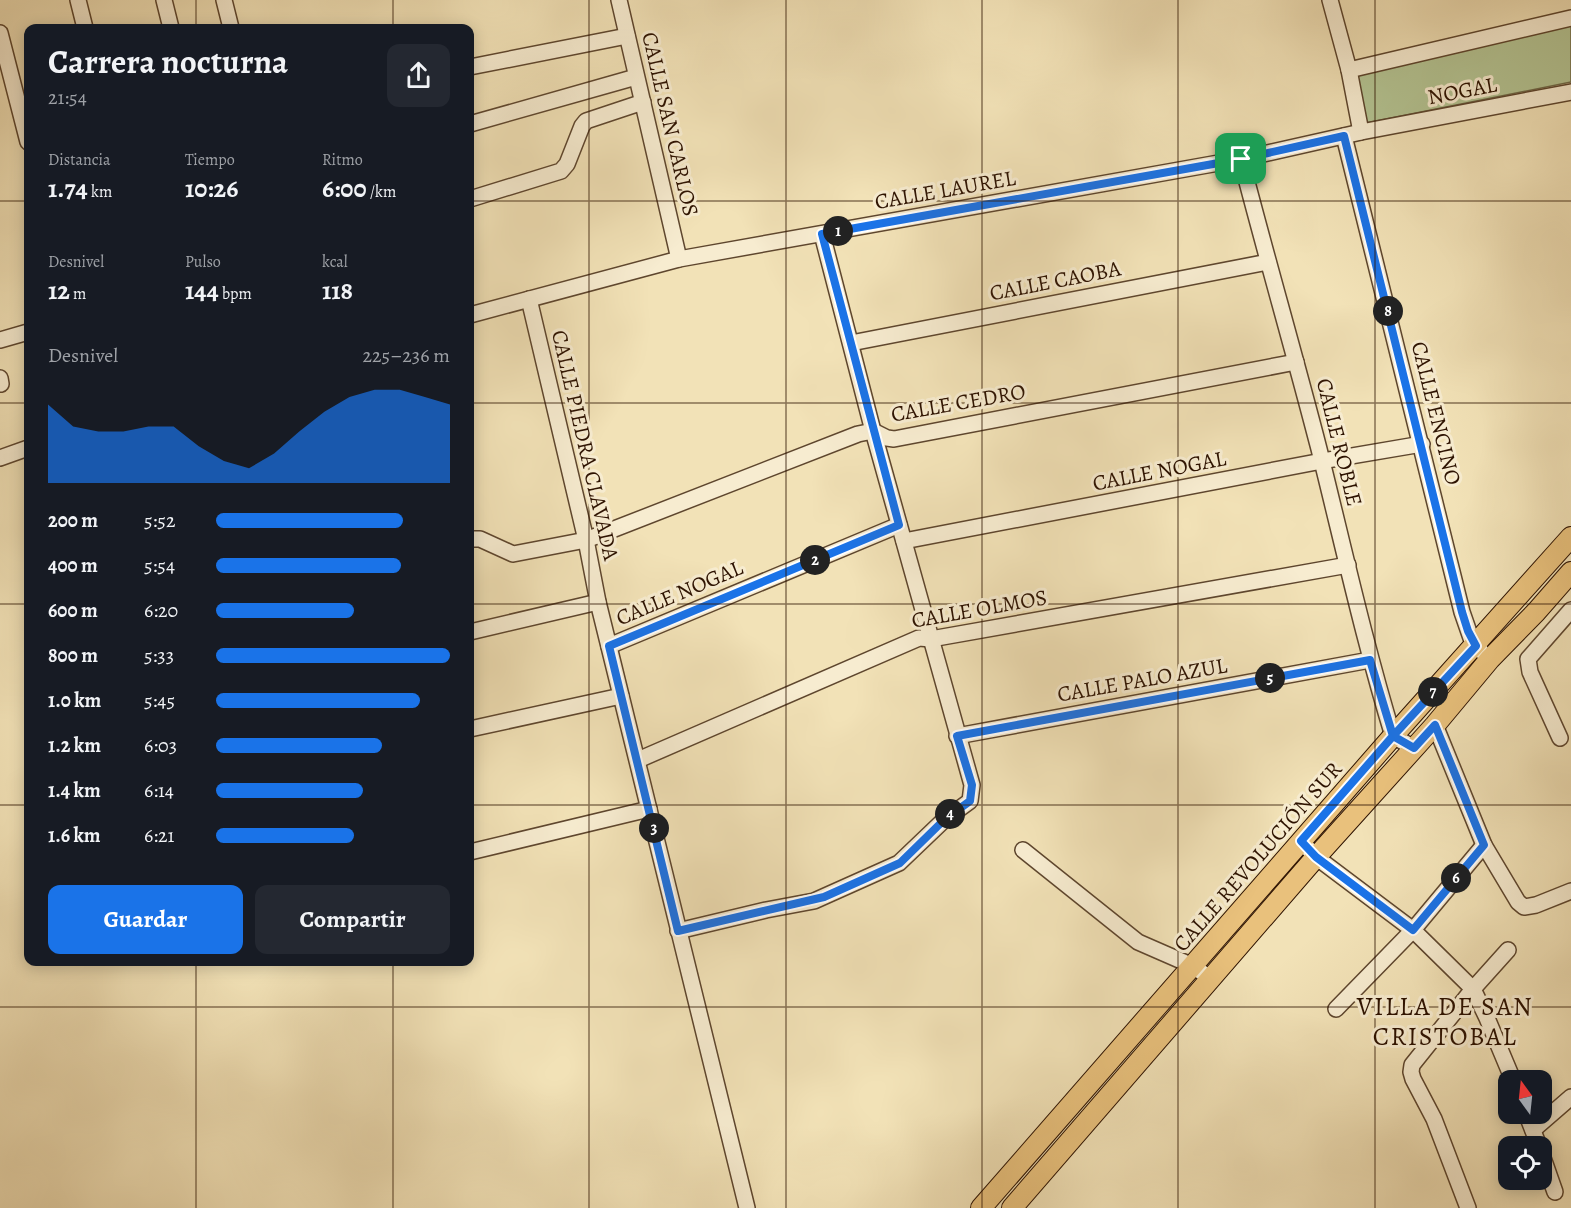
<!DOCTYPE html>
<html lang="es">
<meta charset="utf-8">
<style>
body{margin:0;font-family:Alegreya,serif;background:#242831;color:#f1f3f6;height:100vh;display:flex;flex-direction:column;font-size:22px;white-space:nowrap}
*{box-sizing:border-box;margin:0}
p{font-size:20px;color:#9ea1a6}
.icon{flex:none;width:33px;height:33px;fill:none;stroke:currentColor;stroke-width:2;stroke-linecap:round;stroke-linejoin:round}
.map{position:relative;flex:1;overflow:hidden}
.side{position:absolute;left:24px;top:24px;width:450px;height:942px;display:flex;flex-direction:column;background:#171b24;border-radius:12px;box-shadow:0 3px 15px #0003}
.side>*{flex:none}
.needle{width:39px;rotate:345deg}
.fabs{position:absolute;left:1498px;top:1070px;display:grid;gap:12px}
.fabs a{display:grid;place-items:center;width:54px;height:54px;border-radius:12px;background:#171b24;box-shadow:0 3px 15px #0003;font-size:30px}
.pin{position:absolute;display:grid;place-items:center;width:51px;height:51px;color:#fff;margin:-26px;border-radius:12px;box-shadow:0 3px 9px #0006}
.km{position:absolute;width:30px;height:30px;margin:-15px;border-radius:50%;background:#222;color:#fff;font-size:16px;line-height:30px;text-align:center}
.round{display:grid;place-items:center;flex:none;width:63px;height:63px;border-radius:12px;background:#242831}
.headline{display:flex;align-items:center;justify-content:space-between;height:102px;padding:0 24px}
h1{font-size:33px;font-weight:700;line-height:45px}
.figures{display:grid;grid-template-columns:repeat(3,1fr);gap:9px;height:102px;padding:6px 24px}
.figures div{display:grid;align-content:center}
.figures b{font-size:26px;font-weight:700}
.figures small{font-size:16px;font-weight:400}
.figures p{font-size:16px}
.chart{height:168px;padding:12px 24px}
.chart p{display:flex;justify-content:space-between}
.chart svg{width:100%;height:108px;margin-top:6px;fill:#1a73e8;opacity:.7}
.primary-button{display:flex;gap:12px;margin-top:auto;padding:12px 24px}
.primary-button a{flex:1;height:69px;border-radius:12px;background:#1a73e8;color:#fff;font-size:24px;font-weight:700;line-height:69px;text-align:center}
.primary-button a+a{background:#242831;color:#f1f3f6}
ul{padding:0 24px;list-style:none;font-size:20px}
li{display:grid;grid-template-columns:96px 72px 1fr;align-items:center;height:45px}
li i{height:15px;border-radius:8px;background:#1a73e8}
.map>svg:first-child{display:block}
.green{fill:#b4c493;stroke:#706b4a;stroke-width:1.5}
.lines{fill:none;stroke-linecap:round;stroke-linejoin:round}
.minor-casing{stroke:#5e462e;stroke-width:18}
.major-casing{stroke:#2d1200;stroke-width:22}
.minor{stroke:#f7ecd0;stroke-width:15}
.major{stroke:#e9c17c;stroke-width:20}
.route-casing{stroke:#fff;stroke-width:12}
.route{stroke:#1a73e8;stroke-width:8}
.grid{fill:none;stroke:#2d1200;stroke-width:1.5;stroke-opacity:0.55}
.labels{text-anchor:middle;stroke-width:6;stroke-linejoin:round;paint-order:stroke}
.street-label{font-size:22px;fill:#2d1200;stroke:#f7ecd0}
.quarter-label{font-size:26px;letter-spacing:1.5px;fill:#2d1200;stroke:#f7ecd0}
</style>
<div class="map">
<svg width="1571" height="1208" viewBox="0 0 1571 1208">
<rect width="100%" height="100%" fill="#f2e2b7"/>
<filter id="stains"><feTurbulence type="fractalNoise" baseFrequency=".00333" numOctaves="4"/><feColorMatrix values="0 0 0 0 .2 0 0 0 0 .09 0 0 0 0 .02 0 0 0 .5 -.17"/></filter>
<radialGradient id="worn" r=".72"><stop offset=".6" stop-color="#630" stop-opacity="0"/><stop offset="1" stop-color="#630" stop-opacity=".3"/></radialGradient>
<path class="green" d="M1571 21V82L1366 123 1355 73Z"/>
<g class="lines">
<g class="minor-casing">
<g id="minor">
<path d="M78 0 85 28"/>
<path d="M164 0 171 28"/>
<path d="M224 0 231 28"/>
<path d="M619 0 679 259"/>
<path d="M1330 0 1349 70 1361 132"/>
<path d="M0 33 28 142"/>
<path d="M470 67 627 36"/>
<path d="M1349 70 1571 18"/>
<path d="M470 124 636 77"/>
<path d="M1344 136 1462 612 1471 638 1481 651"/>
<path d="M1241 159C1266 256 1294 352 1319 449 1343 545 1364 641 1393 736L1414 748"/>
<path d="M470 199 561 171 567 164 582 126 586 121 643 102"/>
<path d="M529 299 586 540 598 602 747 1208"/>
<path d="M470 315 679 259 1241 159 1361 132 1571 92"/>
<path d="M0 340 28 332"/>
<path d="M851 343 1268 262"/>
<path d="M0 378 1 384"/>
<path d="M0 458 28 448"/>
<path d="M470 539H480L513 554 586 540 858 434 873 431 887 438 894 439 1296 362"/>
<path d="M904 541 1322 461 1422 444"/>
<path d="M470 632 598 602"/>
<path d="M609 646 899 525"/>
<path d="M1435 725 1484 845 1518 902 1524 907 1536 905 1571 891"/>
<path d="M470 729 621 696"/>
<path d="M957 736 1370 660"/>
<path d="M1560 738 1530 672 1528 659 1571 610"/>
<path d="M638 760 919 638 931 639 1348 565"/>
<path d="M1301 841 1316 857 1413 930 1473 989 1487 1018 1513 1080"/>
<path d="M1023 850 1138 942 1193 966 1211 979"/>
<path d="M470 852 649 809"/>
<path d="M678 931 766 910 814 901 899 863 944 820 970 801 972 785 873 431 822 234"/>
<path d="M1336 1009 1413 930 1484 845"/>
<path d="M1526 1113 1539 1146"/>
<path d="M1533 1130 1571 1097"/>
<path d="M1542 1155 1555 1192"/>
<path d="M1468 1208 1434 1119 1413 1079 1411 1072 1412 1065 1473 989 1508 950"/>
</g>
</g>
<g class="major-casing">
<g id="major">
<path d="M981 1208 1393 736 1571 537"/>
<path d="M1012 1208 1316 857 1435 725 1490 659 1536 612 1571 572"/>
</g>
</g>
<use href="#minor" class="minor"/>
<use href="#major" class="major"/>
</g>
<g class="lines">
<g class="route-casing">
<path id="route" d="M1241 159 822 234 899 525 609 646 678 931 824 897 900 863 944 820 970 801 972 785 957 736 1370 660 1393 736 1414 748 1435 725 1484 845 1413 930 1316 857 1301 841 1393 736 1476 646 1468 631 1462 612 1344 136 1241 159"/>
</g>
<use href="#route" class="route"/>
</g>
<path class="grid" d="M196 0V28M393 0V28M589 0V1208M786 0V1208M982 0V1208M1178 0V1208M1375 0V1208M0 201H28M470 201H1571M0 403H28M470 403H1571M0 604H28M470 604H1571M0 805H28M470 805H1571M196 962V1208M393 962V1208M0 1007H1571"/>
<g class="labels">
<g class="street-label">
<text transform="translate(1462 90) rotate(-11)" y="8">NOGAL</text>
<text transform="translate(671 124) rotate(77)" y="8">CALLE SAN CARLOS</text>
<text transform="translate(945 189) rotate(-10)" y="8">CALLE LAUREL</text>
<text transform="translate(1055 280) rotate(-11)" y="8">CALLE CAOBA</text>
<text transform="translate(958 402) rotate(-10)" y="8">CALLE CEDRO</text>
<text transform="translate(1437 413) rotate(76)" y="8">CALLE ENCINO</text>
<text transform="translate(1340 442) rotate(76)" y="8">CALLE ROBLE</text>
<text transform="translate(586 445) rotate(77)" y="8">CALLE PIEDRA CLAVADA</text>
<text transform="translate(1159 470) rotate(-11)" y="8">CALLE NOGAL</text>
<text transform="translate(679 592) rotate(-23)" y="8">CALLE NOGAL</text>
<text transform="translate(979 608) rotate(-10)" y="8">CALLE OLMOS</text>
<text transform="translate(1142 679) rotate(-10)" y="8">CALLE PALO AZUL</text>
<text transform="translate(1257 856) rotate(-49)" y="8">CALLE REVOLUCIÓN SUR</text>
</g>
<g class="quarter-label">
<text x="1445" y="1015">VILLA DE SAN<tspan x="1445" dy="30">CRISTOBAL</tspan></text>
</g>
</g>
<rect width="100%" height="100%" filter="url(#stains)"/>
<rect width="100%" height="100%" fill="url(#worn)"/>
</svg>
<div class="fabs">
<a><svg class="needle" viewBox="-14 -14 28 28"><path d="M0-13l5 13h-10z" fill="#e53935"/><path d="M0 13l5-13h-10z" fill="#9ea1a6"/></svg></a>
<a><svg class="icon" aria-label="locate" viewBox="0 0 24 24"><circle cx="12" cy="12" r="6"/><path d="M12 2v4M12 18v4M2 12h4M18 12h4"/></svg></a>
</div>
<div class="pin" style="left:1241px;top:159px;background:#1e9e55"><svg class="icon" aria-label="arrive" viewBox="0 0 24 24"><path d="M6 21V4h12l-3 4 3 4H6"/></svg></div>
<b class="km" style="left:838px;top:231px">1</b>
<b class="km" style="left:815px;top:560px">2</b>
<b class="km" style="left:654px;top:828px">3</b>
<b class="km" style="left:950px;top:814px">4</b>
<b class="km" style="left:1270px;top:678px">5</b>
<b class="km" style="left:1456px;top:878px">6</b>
<b class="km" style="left:1433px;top:692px">7</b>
<b class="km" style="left:1388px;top:311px">8</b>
<section class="side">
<div class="headline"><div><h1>Carrera nocturna</h1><p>21:54</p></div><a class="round"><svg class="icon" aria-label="share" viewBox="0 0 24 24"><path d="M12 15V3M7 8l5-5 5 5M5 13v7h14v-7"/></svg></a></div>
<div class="figures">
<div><p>Distancia</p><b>1.74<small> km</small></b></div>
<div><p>Tiempo</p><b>10:26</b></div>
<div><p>Ritmo</p><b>6:00<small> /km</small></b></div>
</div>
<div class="figures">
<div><p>Desnivel</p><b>12<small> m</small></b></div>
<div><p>Pulso</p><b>144<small> bpm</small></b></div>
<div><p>kcal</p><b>118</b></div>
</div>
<div class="chart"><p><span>Desnivel</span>225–236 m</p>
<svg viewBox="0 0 160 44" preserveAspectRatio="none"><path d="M0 44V12L10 21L20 23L30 23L40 21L50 21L60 29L70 35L80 38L90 32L100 23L110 15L120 9L130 6L140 6L150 9L160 12V44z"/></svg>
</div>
<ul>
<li><b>200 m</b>5:52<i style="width:80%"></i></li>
<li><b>400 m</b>5:54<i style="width:79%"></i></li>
<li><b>600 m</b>6:20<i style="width:59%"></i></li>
<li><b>800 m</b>5:33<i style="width:100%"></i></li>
<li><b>1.0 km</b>5:45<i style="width:87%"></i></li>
<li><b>1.2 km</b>6:03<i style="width:71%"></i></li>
<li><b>1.4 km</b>6:14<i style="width:63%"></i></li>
<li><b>1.6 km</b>6:21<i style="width:59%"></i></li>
</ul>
<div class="primary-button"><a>Guardar</a><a>Compartir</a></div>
</section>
</div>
